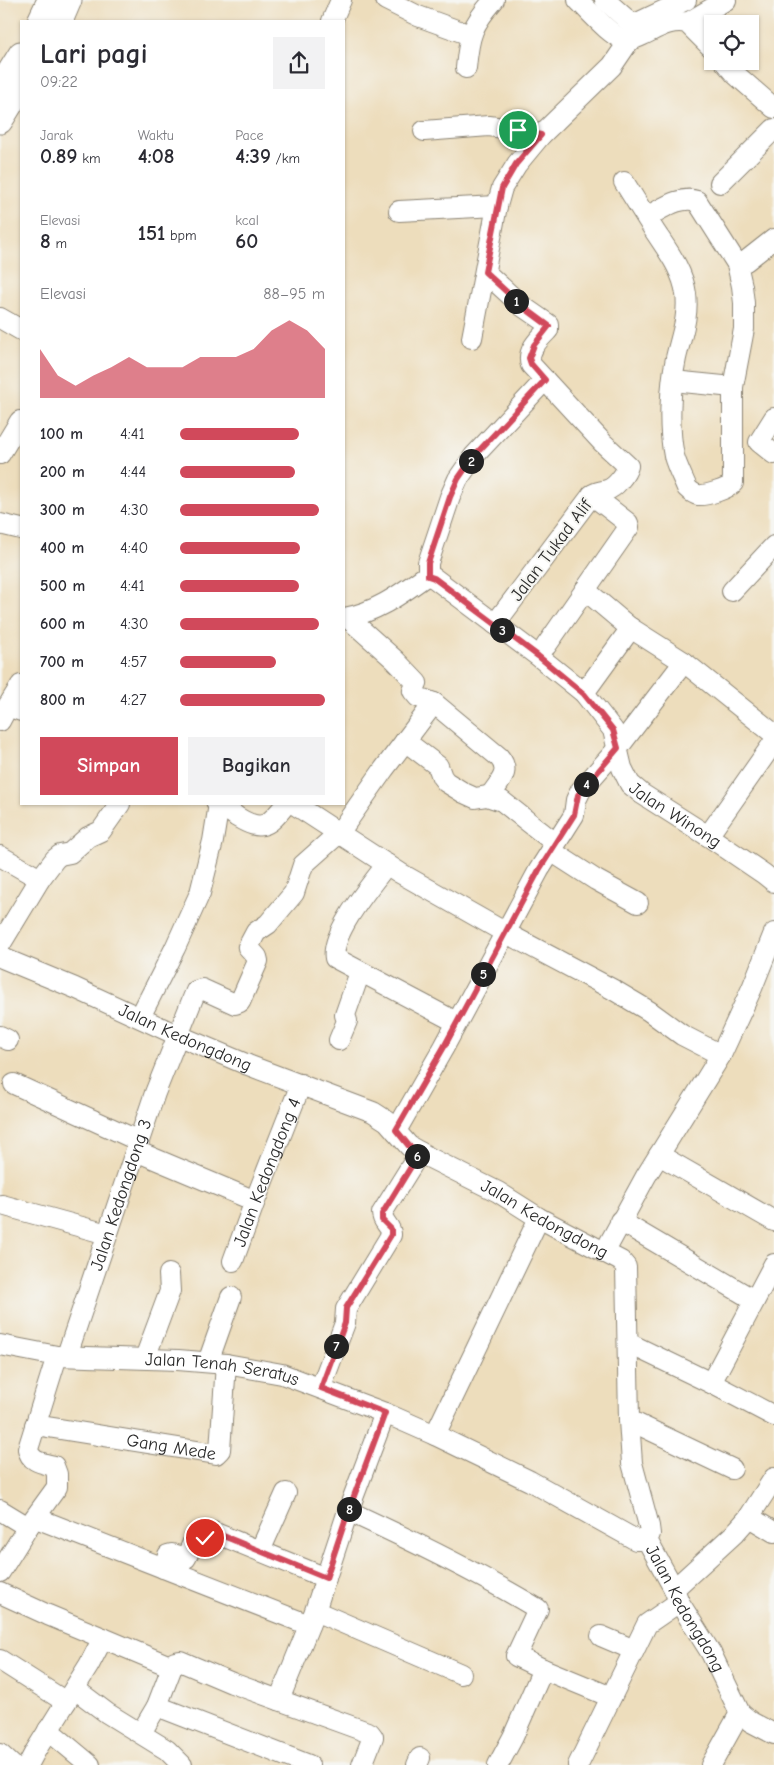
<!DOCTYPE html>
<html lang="id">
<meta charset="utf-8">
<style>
body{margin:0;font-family:"Comic Neue",sans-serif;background:#f2f2f3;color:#2b2b33;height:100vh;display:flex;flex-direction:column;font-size:19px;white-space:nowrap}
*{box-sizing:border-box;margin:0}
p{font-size:16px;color:#7c7c81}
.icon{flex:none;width:28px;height:28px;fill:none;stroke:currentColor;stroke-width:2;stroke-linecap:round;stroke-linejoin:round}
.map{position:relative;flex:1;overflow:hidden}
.sheet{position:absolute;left:20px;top:20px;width:325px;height:785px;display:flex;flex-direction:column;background:#fff;border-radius:0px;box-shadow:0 1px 4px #0004}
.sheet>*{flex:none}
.buttons{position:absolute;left:704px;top:15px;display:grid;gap:10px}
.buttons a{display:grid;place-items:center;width:55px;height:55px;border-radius:0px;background:#fff;box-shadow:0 1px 4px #0004;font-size:25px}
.pin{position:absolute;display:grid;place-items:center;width:42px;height:42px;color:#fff;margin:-21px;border:2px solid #fff;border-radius:50%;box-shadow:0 1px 5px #0007}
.km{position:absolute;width:25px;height:25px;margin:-12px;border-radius:50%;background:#222;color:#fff;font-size:14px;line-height:25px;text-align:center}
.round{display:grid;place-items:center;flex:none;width:52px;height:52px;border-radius:0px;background:#f2f2f3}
.headline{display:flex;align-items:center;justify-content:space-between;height:85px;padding:0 20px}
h1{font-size:28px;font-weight:700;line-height:38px}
.metrics{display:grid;grid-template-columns:repeat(3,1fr);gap:8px;height:85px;padding:5px 20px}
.metrics div{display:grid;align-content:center}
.metrics b{font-size:21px;font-weight:700}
.metrics small{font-size:14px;font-weight:400}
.metrics p{font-size:14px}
.chart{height:140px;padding:10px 20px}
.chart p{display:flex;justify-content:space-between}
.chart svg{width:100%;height:90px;margin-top:5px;fill:#d1495b;opacity:.7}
.action{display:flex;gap:10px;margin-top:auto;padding:10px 20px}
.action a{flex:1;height:58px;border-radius:0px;background:#d1495b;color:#fff;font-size:20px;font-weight:700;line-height:58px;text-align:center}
.action a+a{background:#f2f2f3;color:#2b2b33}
ul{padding:0 20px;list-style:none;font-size:16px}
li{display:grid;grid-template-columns:80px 60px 1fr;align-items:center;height:38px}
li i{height:12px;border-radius:6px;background:#d1495b}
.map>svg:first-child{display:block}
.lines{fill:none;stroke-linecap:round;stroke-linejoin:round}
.minor-casing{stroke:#8c8474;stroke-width:22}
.major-casing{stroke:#8c8474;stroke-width:27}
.minor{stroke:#fff;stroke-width:20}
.major{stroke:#fff;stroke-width:25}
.route-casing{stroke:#fff;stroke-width:10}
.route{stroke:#d1495b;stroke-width:6}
.labels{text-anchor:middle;stroke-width:4;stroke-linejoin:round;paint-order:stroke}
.street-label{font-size:18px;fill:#2b2b2b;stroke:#f6f6f2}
</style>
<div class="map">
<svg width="774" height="1765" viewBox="0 0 774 1765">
<rect width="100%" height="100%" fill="#f6f6f2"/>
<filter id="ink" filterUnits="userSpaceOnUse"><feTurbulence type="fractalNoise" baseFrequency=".02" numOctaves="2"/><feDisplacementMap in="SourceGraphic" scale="10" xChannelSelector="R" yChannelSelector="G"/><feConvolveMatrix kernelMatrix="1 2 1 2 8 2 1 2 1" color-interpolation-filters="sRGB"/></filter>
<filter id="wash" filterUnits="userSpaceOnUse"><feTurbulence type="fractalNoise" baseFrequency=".0096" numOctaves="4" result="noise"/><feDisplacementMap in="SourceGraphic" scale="20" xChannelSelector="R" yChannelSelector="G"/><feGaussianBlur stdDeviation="1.12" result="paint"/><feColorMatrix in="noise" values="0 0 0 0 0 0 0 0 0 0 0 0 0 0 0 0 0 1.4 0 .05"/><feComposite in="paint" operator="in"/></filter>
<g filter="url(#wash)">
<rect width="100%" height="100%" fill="#edddbc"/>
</g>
<g filter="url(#ink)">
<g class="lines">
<g class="minor-casing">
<g id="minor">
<path d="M386 0 418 16 470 35"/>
<path d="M578 0C588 10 615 41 629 41 629 41 636 38 636 38 652 32 669 18 687 23L712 48"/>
<path d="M605 0 633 25 686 0"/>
<path d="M332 21 341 0"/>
<path d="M687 23 726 0"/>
<path d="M724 61 735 74 774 108"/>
<path d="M466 68C469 35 472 25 494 0"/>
<path d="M424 131 489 126 518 130 541 135"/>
<path d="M624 182C634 198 644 214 654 230 667 250 683 270 686 294 689 317 681 336 676 358 670 387 668 427 674 456 677 467 683 478 687 488 690 491 693 494 698 495 705 496 729 489 733 483V387L744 329V303L742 286 737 264 697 201C679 195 661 210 646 217"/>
<path d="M720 183 774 129"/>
<path d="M399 211 497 206"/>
<path d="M737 264 746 261 774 239"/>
<path d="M485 272 522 306 548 324V330C539 339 526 351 531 365L603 443 628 466C626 474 615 488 607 490 601 492 597 491 592 495L495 624"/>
<path d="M0 318 21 330"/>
<path d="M472 338 497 206 502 188 517 164 541 135 612 66 629 41"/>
<path d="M673 381 733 387"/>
<path d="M774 418 759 442 774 454"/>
<path d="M0 454 20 421"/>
<path d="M0 524 21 529"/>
<path d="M428 576V563L450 497 458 479 474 456 545 380"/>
<path d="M585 590 629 627 684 662 774 734"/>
<path d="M732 591 774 546"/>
<path id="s1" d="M344 618C374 613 398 596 423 578L428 576 434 578 538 656 584 693 613 730 622 768 630 784 642 794 708 836 764 874 774 882"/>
<path d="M348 618 395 660 417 683 413 691 418 697 434 703 499 757C512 772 499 782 490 796"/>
<path d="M546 646 629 527 628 523 592 495"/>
<path d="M584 693 631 628"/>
<path d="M8 706 21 685"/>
<path d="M0 721 8 706 21 711"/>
<path d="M405 741 438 766 442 777 446 782 464 793 475 798 487 796 502 801 555 843"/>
<path d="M217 804C223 808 231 812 237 817 263 833 269 825 286 804"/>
<path d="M294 804 400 873 506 933 612 989 649 1011 682 1035 721 1055"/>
<path d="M708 836 774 742"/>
<path d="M551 851 596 880 638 903"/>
<path d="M0 856 40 879"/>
<path d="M387 864C372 884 330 933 335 958L456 1022"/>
<path d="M0 945 40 879 55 859 60 855 70 853 88 837 101 831 120 804"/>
<path id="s2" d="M0 957 75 988 177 1035 248 1065 373 1112 387 1121 409 1146 430 1158 498 1192 539 1218 621 1261 626 1267 629 1420 632 1463 649 1526 650 1534 647 1540 674 1589 679 1602 711 1653 740 1713 751 1722 774 1734"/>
<path d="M140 1017 175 948 200 893 213 841 219 804"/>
<path d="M0 1036 8 1040"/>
<path d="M339 1040 347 1021 345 1015 360 972"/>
<path d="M14 1084 139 1141"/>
<path d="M396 1131 444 1047 539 870 574 815 576 800 581 790 618 748 684 662"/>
<path d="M136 1151 255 1201"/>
<path d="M659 1155 774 1221"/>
<path d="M2 1205 107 1234"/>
<path d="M620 1221 754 1300"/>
<path d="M604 1253 646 1176 721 1055 752 988 774 933"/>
<path id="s3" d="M233 1261 255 1201 301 1084"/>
<path d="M628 1343 711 1383 774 1416"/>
<path id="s4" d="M0 1345 57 1356 178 1360 226 1364 282 1374 385 1413 435 1435 530 1481 636 1540H647"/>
<path id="s5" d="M67 1355 155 1093 193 998 196 991 202 989 235 1004 240 1002 258 961 257 957 248 947 256 932 268 924 294 893 303 865 339 833 384 769 434 703"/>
<path d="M145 1358 170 1291 169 1274"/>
<path d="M208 1362 231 1297"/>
<path d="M711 1383 774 1264"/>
<path d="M321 1387 345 1323 346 1309 391 1235C392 1226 382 1223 382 1213L420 1152"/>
<path d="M629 1420 732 1469"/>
<path id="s6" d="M35 1425 216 1454 220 1450 226 1364"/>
<path d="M435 1435 539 1218"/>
<path d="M0 1510 28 1527"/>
<path d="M348 1511C413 1541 477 1572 538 1609L516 1656 543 1669 611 1697"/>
<path d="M749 1517 774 1532"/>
<path d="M36 1518 309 1625"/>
<path d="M260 1551 286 1493"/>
<path d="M163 1568 168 1555 172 1554 186 1558 194 1540 203 1539 213 1532 326 1578"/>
<path d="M0 1572 28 1527 57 1487V1474L54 1466C42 1463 30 1462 28 1449L57 1356"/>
<path d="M674 1589 734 1534 749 1517 774 1478"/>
<path d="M0 1593 48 1615 172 1667"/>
<path d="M315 1611 461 1674"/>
<path d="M601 1636 634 1650"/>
<path d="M0 1660 66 1702"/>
<path d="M75 1689 107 1713 167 1750 182 1765"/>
<path d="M279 1700 315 1611 348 1511 385 1413"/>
<path d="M157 1706 309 1765"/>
<path d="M48 1730 90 1765"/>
<path d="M141 1733 157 1706 172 1667 175 1662 180 1661 232 1683 370 1733 373 1737 362 1765"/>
<path d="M0 1754 12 1765"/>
<path d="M28 1765 36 1750 89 1665 103 1638"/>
<path d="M417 1765 420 1758"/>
<path d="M498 1765 513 1737 543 1669"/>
<path d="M578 1765 647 1624 679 1602"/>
<path d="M711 1765 740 1713"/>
</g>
</g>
<g class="major-casing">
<g id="major">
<path d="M40 21 50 0"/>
<path d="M60 21 69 0"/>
<path d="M0 88 21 54"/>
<path d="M0 121 21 87"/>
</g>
</g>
<use href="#minor" class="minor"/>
<use href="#major" class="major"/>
</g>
</g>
<g class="lines" filter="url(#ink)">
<g class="route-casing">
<path id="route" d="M205 1538 211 1533H216L326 1578 348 1512 385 1413 321 1388 345 1323 346 1308 391 1235V1229L382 1220V1214L420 1152 409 1146 396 1130 444 1047 539 870 574 815 578 795 618 748 613 730 584 694 538 656 434 578 428 576V563L450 497 458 479 474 456 545 380 531 364 529 358 534 345 549 326 522 306 485 272 502 188 516 164 541 135 518 130"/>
</g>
<use href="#route" class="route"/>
</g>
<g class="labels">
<g class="street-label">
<text transform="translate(551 550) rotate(-53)" y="6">Jalan Tukad Alif</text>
<text dy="6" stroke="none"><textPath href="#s1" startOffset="449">Jalan Winong</textPath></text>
<text dy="6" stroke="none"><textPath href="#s2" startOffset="202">Jalan Kedongdong</textPath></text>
<text dy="6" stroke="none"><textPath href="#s3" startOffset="95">Jalan Kedongdong 4</textPath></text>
<text dy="6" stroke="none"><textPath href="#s5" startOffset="169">Jalan Kedongdong 3</textPath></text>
<text dy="6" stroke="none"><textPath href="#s2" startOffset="608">Jalan Kedongdong</textPath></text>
<text dy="6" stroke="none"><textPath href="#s4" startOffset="224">Jalan Tenah Seratus</textPath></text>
<text dy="6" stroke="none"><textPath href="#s6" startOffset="138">Gang Mede</textPath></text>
<text dy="6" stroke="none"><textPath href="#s2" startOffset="1058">Jalan Kedongdong</textPath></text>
</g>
</g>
</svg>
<div class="buttons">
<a><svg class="icon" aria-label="locate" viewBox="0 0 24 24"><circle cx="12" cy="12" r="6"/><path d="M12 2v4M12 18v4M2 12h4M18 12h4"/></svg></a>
</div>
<div class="pin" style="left:518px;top:130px;background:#1e9e55"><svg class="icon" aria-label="arrive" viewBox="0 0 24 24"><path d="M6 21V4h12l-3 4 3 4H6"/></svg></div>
<div class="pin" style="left:205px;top:1538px;background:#d93025"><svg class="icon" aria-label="check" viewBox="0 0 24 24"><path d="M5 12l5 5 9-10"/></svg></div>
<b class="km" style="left:516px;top:301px">1</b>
<b class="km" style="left:471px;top:461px">2</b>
<b class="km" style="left:502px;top:630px">3</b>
<b class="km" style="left:586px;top:784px">4</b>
<b class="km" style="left:483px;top:974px">5</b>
<b class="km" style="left:417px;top:1156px">6</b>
<b class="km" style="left:336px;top:1346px">7</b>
<b class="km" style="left:349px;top:1509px">8</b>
<section class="sheet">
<div class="headline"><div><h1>Lari pagi</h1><p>09:22</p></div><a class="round"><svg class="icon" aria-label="share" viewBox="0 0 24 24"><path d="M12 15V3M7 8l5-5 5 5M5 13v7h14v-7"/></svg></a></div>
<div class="metrics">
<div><p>Jarak</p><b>0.89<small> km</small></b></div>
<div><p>Waktu</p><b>4:08</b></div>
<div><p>Pace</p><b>4:39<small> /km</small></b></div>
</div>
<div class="metrics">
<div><p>Elevasi</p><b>8<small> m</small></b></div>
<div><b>151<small> bpm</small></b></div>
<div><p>kcal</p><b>60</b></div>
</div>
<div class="chart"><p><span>Elevasi</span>88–95 m</p>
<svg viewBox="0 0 160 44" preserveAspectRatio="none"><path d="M0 44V20L10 33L20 38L30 33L40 29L50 24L60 29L70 29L80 29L90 24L100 24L110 24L120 20L130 11L140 6L150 11L160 20V44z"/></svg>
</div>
<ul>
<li><b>100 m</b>4:41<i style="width:82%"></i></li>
<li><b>200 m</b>4:44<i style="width:79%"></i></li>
<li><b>300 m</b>4:30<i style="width:96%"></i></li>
<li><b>400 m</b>4:40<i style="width:83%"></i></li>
<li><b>500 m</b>4:41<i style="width:82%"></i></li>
<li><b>600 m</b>4:30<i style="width:96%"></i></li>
<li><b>700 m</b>4:57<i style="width:66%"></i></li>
<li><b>800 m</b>4:27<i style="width:100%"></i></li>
</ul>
<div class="action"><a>Simpan</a><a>Bagikan</a></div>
</section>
</div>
